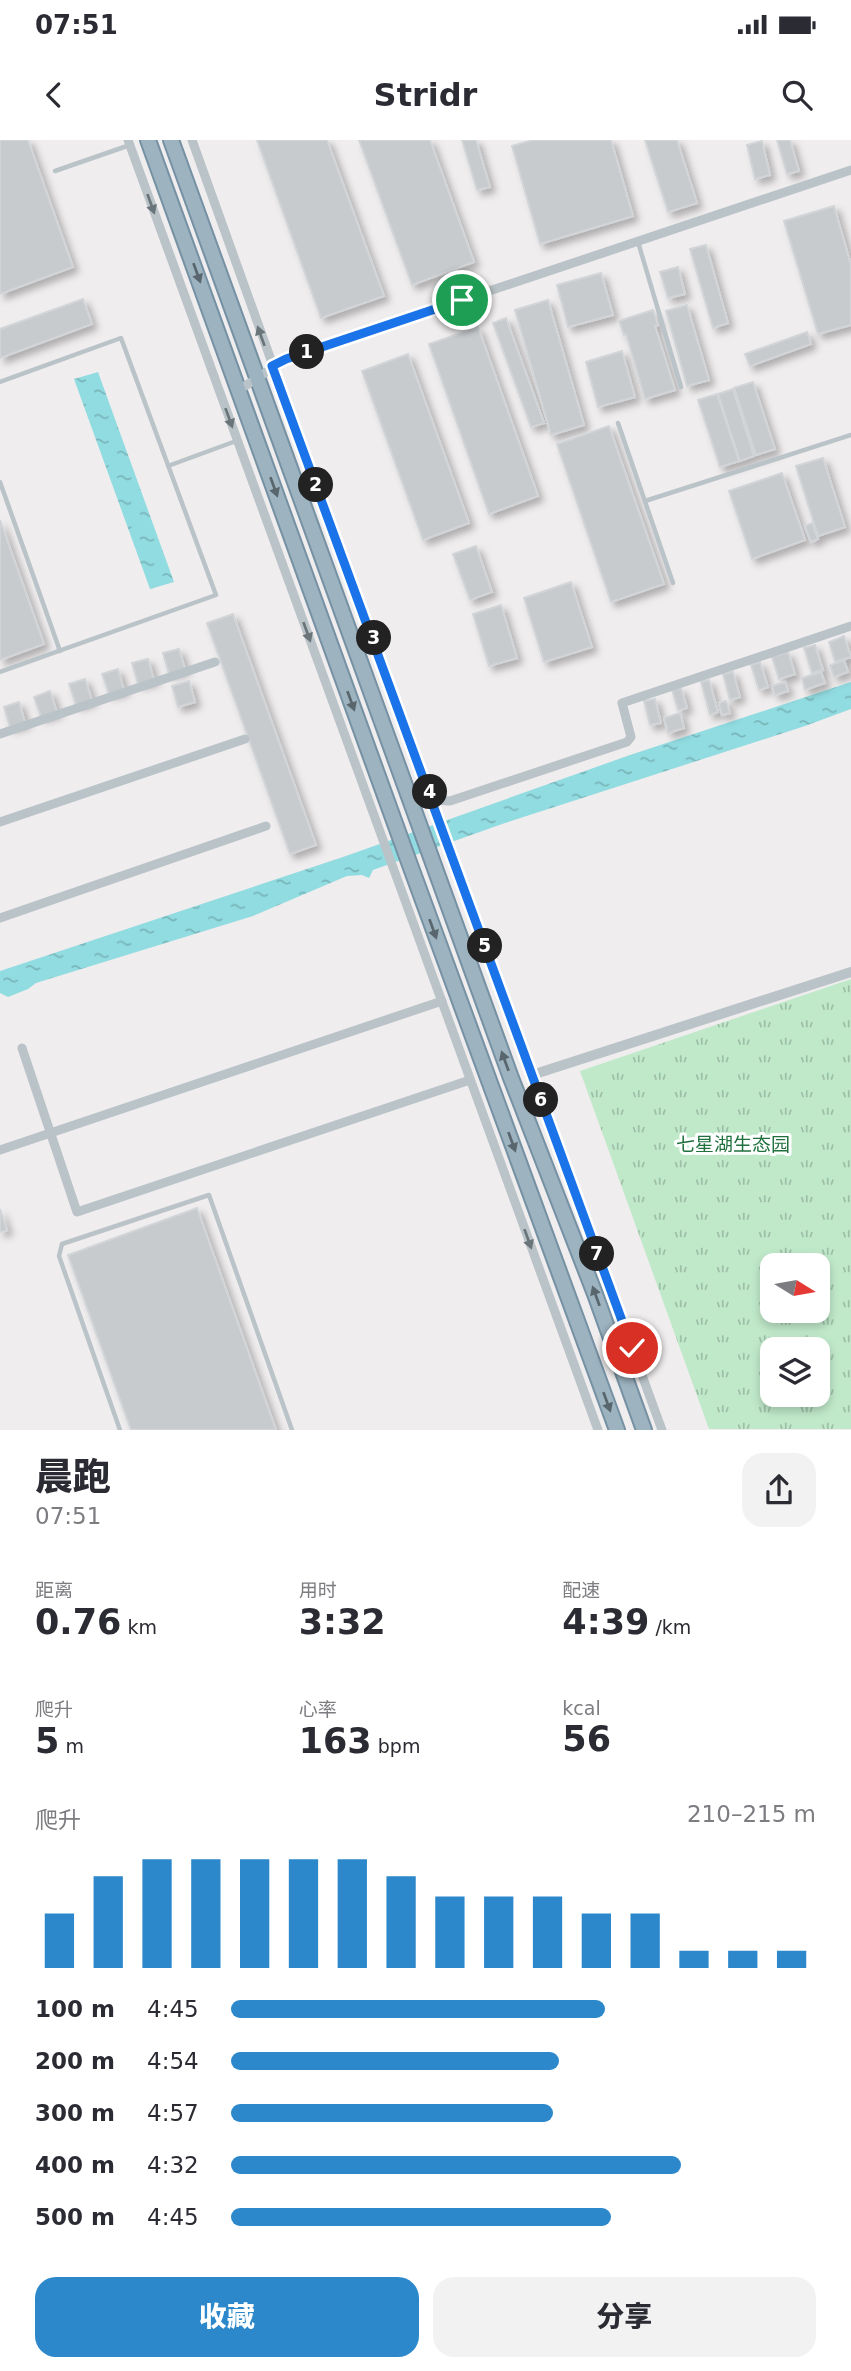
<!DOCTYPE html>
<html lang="zh">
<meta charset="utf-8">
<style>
body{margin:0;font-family:"DejaVu Sans","Noto Sans SC",sans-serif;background:#f2f2f3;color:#2b2b33;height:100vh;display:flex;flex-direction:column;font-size:26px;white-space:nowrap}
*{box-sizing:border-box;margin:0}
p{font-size:23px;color:#7c7c81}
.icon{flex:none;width:38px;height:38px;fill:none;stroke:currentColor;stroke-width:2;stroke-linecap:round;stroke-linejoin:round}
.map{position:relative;height:1290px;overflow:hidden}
.drawer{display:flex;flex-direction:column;background:#fff;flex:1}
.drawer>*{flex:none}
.needle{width:46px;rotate:101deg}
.fabs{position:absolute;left:760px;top:1113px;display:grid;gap:14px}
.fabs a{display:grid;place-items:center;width:70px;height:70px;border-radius:14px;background:#fff;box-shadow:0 4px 10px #0003;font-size:35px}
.pin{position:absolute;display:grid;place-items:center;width:60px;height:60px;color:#fff;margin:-30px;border:4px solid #fff;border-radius:50%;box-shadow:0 2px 7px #0007}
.km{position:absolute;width:35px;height:35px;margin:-18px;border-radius:50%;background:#222;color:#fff;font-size:19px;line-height:35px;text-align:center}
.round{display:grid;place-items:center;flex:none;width:74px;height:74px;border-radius:21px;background:#f2f2f3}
.overview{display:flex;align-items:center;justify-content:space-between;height:119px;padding:0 35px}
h1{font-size:38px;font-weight:800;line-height:52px}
.stats{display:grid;grid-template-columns:repeat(3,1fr);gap:10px;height:119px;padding:7px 35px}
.stats div{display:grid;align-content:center}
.stats b{font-size:35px;font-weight:800}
.stats small{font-size:19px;font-weight:400}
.stats p{font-size:19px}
.chart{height:196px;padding:14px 35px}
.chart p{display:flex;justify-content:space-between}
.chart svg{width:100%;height:126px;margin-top:7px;stroke:#2c88cb;stroke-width:6}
.primary-button{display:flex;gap:14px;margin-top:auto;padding:14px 35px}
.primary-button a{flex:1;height:80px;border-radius:21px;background:#2c88cb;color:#fff;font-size:28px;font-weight:800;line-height:80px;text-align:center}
.primary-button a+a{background:#f2f2f3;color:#2b2b33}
ul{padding:0 35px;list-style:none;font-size:23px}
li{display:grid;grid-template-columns:112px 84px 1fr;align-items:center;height:52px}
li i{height:18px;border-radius:9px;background:#2c88cb}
.status{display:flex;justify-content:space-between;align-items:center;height:49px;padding:0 35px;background:#fff;direction:ltr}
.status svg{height:19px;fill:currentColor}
header{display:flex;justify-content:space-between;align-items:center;height:91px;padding:0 35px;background:#fff;font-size:32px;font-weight:800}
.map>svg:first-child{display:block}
.park{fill:url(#park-tufts);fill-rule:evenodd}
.water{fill:url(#water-ripples)}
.building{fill:#c8cbce;stroke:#d2d5d8;stroke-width:2;filter:url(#shadow)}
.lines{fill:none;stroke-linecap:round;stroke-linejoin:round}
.trunk-casing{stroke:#7591a3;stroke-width:18}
.service{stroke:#bac3c8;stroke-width:4.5}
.minor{stroke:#bac3c8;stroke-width:9}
.tertiary{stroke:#bac3c8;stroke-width:10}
.trunk{stroke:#9db3c0;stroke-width:14}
.oneway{fill:#6a757a}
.oneway2{fill:#59666d}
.route-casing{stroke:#fff;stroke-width:14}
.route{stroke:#1a73e8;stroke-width:9}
.labels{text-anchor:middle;stroke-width:6;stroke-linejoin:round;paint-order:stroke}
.park-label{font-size:19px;fill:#21713e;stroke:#fff}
</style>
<div class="status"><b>07:51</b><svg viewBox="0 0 49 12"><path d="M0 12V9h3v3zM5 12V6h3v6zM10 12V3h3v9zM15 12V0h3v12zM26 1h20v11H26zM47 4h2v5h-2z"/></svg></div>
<header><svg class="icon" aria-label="back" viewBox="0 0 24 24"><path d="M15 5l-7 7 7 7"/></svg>Stridr<svg class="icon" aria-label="search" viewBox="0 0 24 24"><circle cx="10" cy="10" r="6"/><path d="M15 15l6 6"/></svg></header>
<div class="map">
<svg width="851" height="1290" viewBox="0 0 851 1290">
<defs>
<pattern id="park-tufts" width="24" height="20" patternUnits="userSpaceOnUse" patternTransform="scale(1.75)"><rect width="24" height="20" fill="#c0e9ca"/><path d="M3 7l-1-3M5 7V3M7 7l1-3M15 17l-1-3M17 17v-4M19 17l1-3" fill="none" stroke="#9ebfa7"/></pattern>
<pattern id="water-ripples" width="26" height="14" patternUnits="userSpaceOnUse" patternTransform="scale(1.75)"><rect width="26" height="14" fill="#91dce1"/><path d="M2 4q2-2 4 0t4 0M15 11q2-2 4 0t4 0" fill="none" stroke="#78b5b9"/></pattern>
<filter id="shadow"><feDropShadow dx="5" dy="5" stdDeviation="3.5" flood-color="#0004"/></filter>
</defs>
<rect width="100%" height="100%" fill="#f0edee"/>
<path class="park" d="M851 839V1289H709L580 931ZM772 1125H817V1171H772ZM772 1209H817V1255H772Z"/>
<g class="water">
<path d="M98 232 174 442 150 449 74 239Z"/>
<path d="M851 542V569L805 586 505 683 373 730 369 738 362 735 347 736 253 776 36 843 28 849 8 857 0 853V831L343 717 630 615Z"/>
</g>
<g class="building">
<path d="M0 0H28L73 127 0 154Z"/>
<path d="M257 0H327L384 156 321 178Z"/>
<path d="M359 0H430L474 122 412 145Z"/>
<path d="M462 0H476L490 47 477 50Z"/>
<path d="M533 0H611L633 76 540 104 512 6Z"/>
<path d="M645 0H677L697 63 668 72Z"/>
<path d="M777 0H790L799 31 787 34Z"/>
<path d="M762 1 770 35 755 39 747 5Z"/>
<path d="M834 66 851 125V185L818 194 784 81Z"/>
<path d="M706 105 728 183 713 188 690 109Z"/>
<path d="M678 127 685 154 668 158 660 132Z"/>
<path d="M601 133 613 175 568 187 557 145Z"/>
<path d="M83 159 92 184 0 218V189Z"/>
<path d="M548 160 584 285 551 295 515 170Z"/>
<path d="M687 165 709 240 687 246 666 171Z"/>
<path d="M653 170 658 185 655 186 675 250 645 259 626 194 624 195 619 181Z"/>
<path d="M506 178 544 283 531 287 493 183Z"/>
<path d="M478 187 538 356 489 374 429 204Z"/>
<path d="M807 192 811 204 750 226 745 214Z"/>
<path d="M622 211 635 257 598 267 586 222Z"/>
<path d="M408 214 469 383 423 400 362 231Z"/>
<path d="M753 242 775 309 756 315 734 248Z"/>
<path d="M733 249 754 316 740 321 718 254Z"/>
<path d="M717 254 739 321 720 327 698 260Z"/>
<path d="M609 286 664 444 611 462 557 304Z"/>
<path d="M823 318 845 387 818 396 796 326Z"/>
<path d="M782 333 805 400 752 419 729 351Z"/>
<path d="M0 380 44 504 0 520Z"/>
<path d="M812 383 818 399 811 402 805 386Z"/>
<path d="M476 406 492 452 470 460 453 414Z"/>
<path d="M571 442 592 507 544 522 524 458Z"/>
<path d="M501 465 517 518 489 526 473 474Z"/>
<path d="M233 474 316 705 290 714 207 483Z"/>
<path d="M844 496 851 517 835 522 829 502Z"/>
<path d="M815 505 823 530 812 533 804 508Z"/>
<path d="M179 509 185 529 169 534 163 513Z"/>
<path d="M788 512 795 534 779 539 772 517Z"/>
<path d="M148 519 154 540 138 544 132 523Z"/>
<path d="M844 520 848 532 834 537 830 525Z"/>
<path d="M760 522 768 547 759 550 751 525Z"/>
<path d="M118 529 124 550 109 554 102 534Z"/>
<path d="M733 532 740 557 730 560 723 534Z"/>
<path d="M821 532 825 543 805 550 802 538Z"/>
<path d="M85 539 92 560 76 565 69 544Z"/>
<path d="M709 540 718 572 710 575 701 542Z"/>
<path d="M189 541 195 562 178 567 172 546Z"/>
<path d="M785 542 788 551 775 555 772 546Z"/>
<path d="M681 548 687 568 678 570 672 550Z"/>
<path d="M50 551 57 572 41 577 34 557Z"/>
<path d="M655 559 661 583 650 585 644 561Z"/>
<path d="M726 561 730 573 722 575 719 563Z"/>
<path d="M19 562 25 583 10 587 4 567Z"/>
<path d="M680 573 684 588 668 593 664 578Z"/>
<path d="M197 1068 276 1290H131L68 1115Z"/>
<path d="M0 1069 7 1090 0 1092Z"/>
</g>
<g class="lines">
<g class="trunk-casing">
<g id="trunk">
<path d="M148 0 410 725 617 1290"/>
<path d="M171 0 511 938 595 1154 644 1290"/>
</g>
</g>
<g class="service">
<path d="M55 31 130 5"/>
<path d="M638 102 681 247"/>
<path d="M0 242 121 198 216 455 0 532"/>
<path d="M618 283 673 443"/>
<path d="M168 326 236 301"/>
<path d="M0 342 60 511"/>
<path d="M645 361 851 295"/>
<path d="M120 1290 59 1116 62 1104 209 1055 292 1290"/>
</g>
<g class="minor">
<path d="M128 0 598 1290"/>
<path d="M192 0C345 431 508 858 662 1290"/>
<path d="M239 250 286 219 851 30"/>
<path d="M0 594 215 522"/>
<path d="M432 660 450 661 627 602 631 597 622 563 851 486"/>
<path d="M0 682 245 599"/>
<path d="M0 778 266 686"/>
<path d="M22 908 77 1072 470 940"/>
<path d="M0 1010 442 861"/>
</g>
<path class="tertiary" d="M532 935 851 832"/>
<use href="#trunk" class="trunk"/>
</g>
<defs><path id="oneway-solid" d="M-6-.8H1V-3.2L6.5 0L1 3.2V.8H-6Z" transform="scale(1.75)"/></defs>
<g class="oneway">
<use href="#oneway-solid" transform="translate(151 64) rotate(70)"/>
<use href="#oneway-solid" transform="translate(261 196) rotate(-110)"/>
<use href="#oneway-solid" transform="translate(229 278) rotate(70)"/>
<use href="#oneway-solid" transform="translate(307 492) rotate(70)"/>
<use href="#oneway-solid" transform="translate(528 1099) rotate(70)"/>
</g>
<g class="oneway2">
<use href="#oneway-solid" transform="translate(197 133) rotate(70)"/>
<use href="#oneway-solid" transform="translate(274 347) rotate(70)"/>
<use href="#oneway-solid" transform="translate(351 561) rotate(70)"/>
<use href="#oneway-solid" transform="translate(433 789) rotate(70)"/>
<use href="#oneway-solid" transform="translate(505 921) rotate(-110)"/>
<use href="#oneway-solid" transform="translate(512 1002) rotate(70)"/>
<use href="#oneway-solid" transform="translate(596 1156) rotate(-110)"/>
<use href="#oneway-solid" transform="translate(607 1262) rotate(70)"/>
</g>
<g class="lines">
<g class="route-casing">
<path id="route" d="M462 160 286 219 272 226 632 1208"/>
</g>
<use href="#route" class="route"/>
</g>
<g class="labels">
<g class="park-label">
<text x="733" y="1011">七星湖生态园</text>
</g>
</g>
</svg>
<div class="fabs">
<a><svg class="needle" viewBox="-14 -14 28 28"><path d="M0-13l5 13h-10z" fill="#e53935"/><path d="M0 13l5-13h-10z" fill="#7c7c81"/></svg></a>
<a><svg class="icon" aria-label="layers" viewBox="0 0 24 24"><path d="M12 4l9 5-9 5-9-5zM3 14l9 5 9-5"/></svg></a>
</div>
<div class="pin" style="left:462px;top:160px;background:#1e9e55"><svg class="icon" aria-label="arrive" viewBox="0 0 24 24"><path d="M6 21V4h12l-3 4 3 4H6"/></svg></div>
<div class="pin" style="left:632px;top:1208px;background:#d93025"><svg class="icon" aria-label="check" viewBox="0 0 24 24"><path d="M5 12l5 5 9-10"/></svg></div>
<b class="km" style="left:307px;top:212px">1</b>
<b class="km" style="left:316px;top:345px">2</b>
<b class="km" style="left:374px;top:498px">3</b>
<b class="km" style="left:430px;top:652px">4</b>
<b class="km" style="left:485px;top:806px">5</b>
<b class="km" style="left:541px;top:960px">6</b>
<b class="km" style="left:597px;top:1114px">7</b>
</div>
<section class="drawer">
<div class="overview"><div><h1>晨跑</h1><p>07:51</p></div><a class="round"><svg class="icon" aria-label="share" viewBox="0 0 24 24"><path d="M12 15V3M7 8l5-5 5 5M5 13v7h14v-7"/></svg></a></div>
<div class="stats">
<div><p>距离</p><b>0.76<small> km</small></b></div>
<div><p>用时</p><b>3:32</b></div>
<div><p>配速</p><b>4:39<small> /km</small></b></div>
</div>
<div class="stats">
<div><p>爬升</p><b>5<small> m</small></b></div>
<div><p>心率</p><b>163<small> bpm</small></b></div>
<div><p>kcal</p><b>56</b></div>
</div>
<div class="chart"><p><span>爬升</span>210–215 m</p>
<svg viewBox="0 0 160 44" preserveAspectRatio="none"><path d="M5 44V25M15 44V12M25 44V6M35 44V6M45 44V6M55 44V6M65 44V6M75 44V12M85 44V19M95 44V19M105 44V19M115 44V25M125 44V25M135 44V38M145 44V38M155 44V38"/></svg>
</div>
<ul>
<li><b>100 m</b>4:45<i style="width:64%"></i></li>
<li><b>200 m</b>4:54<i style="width:56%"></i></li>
<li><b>300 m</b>4:57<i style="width:55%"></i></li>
<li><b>400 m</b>4:32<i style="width:77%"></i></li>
<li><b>500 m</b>4:45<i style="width:65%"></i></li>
</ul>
<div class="primary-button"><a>收藏</a><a>分享</a></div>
</section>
